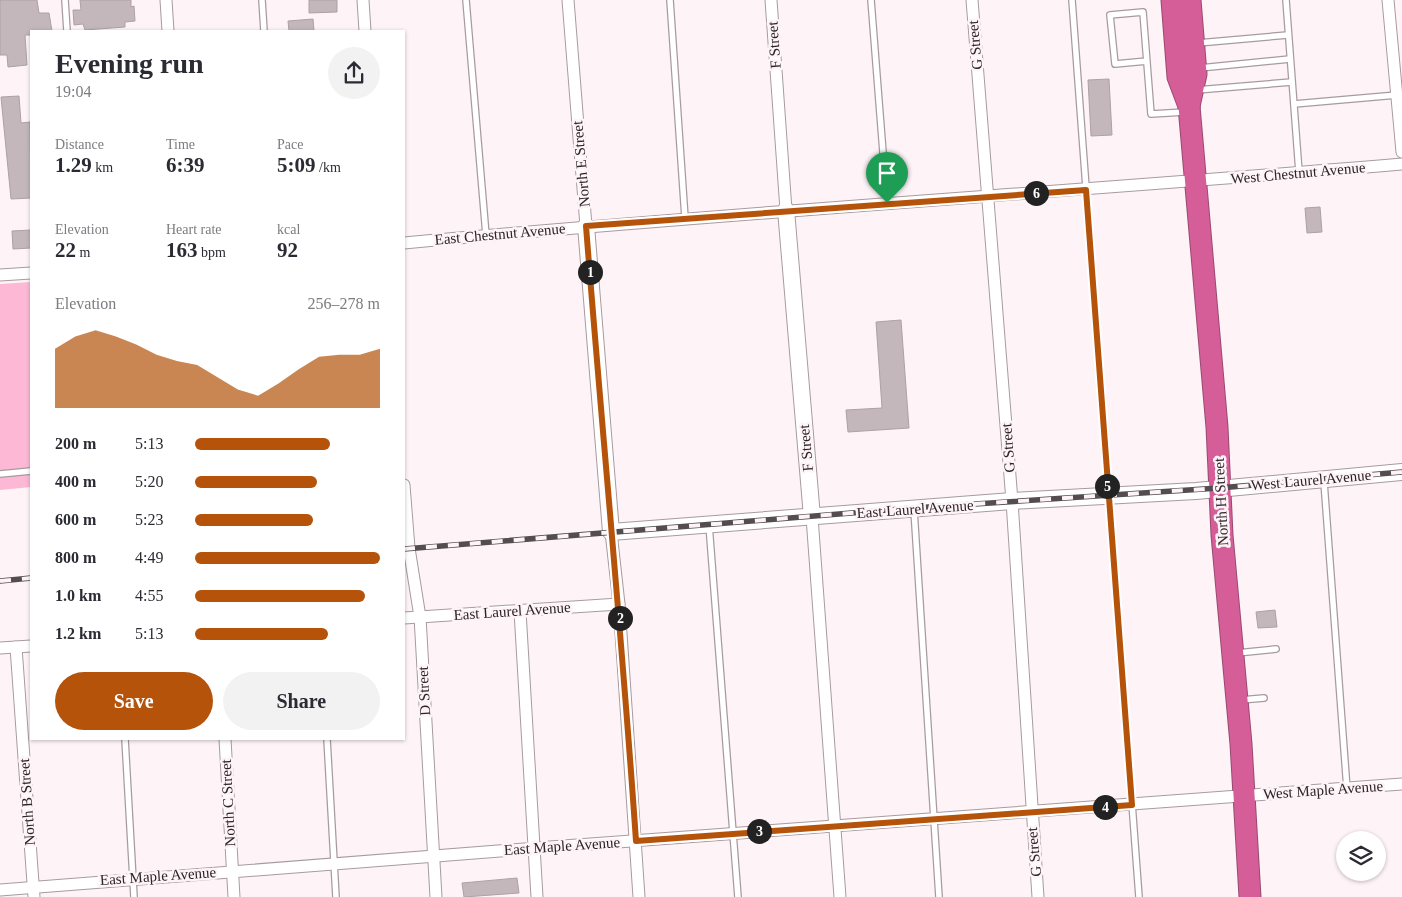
<!DOCTYPE html>
<meta charset="utf-8">
<style>
body{margin:0;font-family:Georgia,serif;background:#f2f2f3;color:#2b2b33;height:100vh;display:flex;flex-direction:column;font-size:19px;white-space:nowrap}
*{box-sizing:border-box;margin:0}
p{font-size:16px;color:#7c7c81}
.icon{flex:none;width:28px;height:28px;fill:none;stroke:currentColor;stroke-width:2;stroke-linecap:round;stroke-linejoin:round}
.map{position:relative;flex:1;overflow:hidden}
.side{position:absolute;left:30px;top:30px;width:375px;height:710px;display:flex;flex-direction:column;background:#fff;border-radius:0px;box-shadow:0 1px 4px #0004}
.side>*{flex:none}
.tools{position:absolute;left:1336px;top:831px;display:grid;gap:10px}
.tools a{display:grid;place-items:center;width:50px;height:50px;border-radius:50%;background:#fff;box-shadow:0 1px 4px #0004;font-size:25px}
.pin{position:absolute;display:grid;place-items:center;width:42px;height:42px;color:#fff;margin:-51px -21px;border-radius:50% 50% 50% 0;rotate:-45deg;box-shadow:0 0 5px #0007}
.pin .icon{rotate:45deg}
.km{position:absolute;width:25px;height:25px;margin:-12px;border-radius:50%;background:#222;color:#fff;font-size:14px;line-height:25px;text-align:center}
.round{display:grid;place-items:center;flex:none;width:52px;height:52px;border-radius:26px;background:#f2f2f3}
.headline{display:flex;align-items:center;justify-content:space-between;height:85px;padding:0 25px}
h1{font-size:28px;font-weight:600;line-height:38px}
.stats{display:grid;grid-template-columns:repeat(3,1fr);gap:8px;height:85px;padding:5px 25px}
.stats div{display:grid;align-content:center}
.stats b{font-size:21px;font-weight:600}
.stats small{font-size:14px;font-weight:400}
.stats p{font-size:14px}
.chart{height:140px;padding:10px 25px}
.chart p{display:flex;justify-content:space-between}
.chart svg{width:100%;height:90px;margin-top:5px;fill:#b45309;opacity:.7}
.action{display:flex;gap:10px;margin-top:auto;padding:10px 25px}
.action a{flex:1;height:58px;border-radius:30px;background:#b45309;color:#fff;font-size:20px;font-weight:600;line-height:58px;text-align:center}
.action a+a{background:#f2f2f3;color:#2b2b33}
ul{padding:0 25px;list-style:none;font-size:16px}
li{display:grid;grid-template-columns:80px 60px 1fr;align-items:center;height:38px}
li i{height:12px;border-radius:6px;background:#b45309}
.map>svg:first-child{display:block}
.green{fill:#fdb8d5}
.building{fill:#c3b7bc;stroke:#ada1a5}
.lines{fill:none;stroke-linecap:round;stroke-linejoin:round}
.lane-casing{stroke:#a79b9f;stroke-width:8}
.street-casing{stroke:#a79b9f;stroke-width:13}
.secondary-casing{stroke:#a79b9f;stroke-width:18}
.highway-casing{stroke:#994a70;stroke-width:23}
.lane{stroke:#fff;stroke-width:5.5}
.street{stroke:#fff;stroke-width:11}
.secondary{stroke:#fff;stroke-width:16}
.highway{stroke:#d55e98;stroke-width:21}
.rail-casing{stroke:#534d4f;stroke-width:5.5}
.rail{stroke:#fef3f7;stroke-width:4;stroke-dasharray:11;stroke-linecap:butt}
.route-casing{stroke:#fff;stroke-width:10}
.route{stroke:#b45309;stroke-width:6}
.labels{text-anchor:middle;stroke-width:5;stroke-linejoin:round;paint-order:stroke}
.street-label{font-size:15px;fill:#2a2527;stroke:#fef3f7}
</style>
<div class="map">
<svg width="1402" height="897" viewBox="0 0 1402 897">
<rect width="100%" height="100%" fill="#fef3f7"/>
<path class="green" d="M31 282V487L0 490V284Z"/>
<g class="building">
<path d="M0 0H37L39 13H49L52 31H31V35H25L27 65 8 67 7 55H0Z"/>
<path d="M80 0H131V7L134 6 135 21 125 22V27L85 30 83 24 74 25 73 10H81Z"/>
<path d="M309 0H337V12L309 13Z"/>
<path d="M313 19 314 31H289L288 21Z"/>
<path d="M1109 79 1112 135 1091 136 1088 80Z"/>
<path d="M19 96 21 123 30 122 31 198 11 199 1 97Z"/>
<path d="M1320 207 1322 232 1307 233 1305 208Z"/>
<path d="M31 230V248L13 249 12 231Z"/>
<path d="M901 320 909 428 848 432 846 410 882 408 876 322Z"/>
<path d="M1275 610 1277 627 1258 628 1256 612Z"/>
<path d="M517 878 519 893 464 897 462 883Z"/>
</g>
<g class="lines">
<g class="lane-casing">
<g id="lane">
<path d="M65 0 67 31"/>
<path d="M262 0 264 31"/>
<path d="M466 0 486 235"/>
<path d="M670 0 685 218"/>
<path d="M871 0 887 203"/>
<path d="M1072 0 1139 897"/>
<path d="M1286 0 1299 172"/>
<path d="M1198 43 1288 35"/>
<path d="M1147 61 1115 64 1110 15 1143 12 1151 114 1185 112"/>
<path d="M1200 68 1290 59"/>
<path d="M1197 90 1292 82"/>
<path d="M1294 104 1397 95"/>
<path d="M0 474 31 471"/>
<path d="M1324 482 1347 789"/>
<path d="M914 510 939 897"/>
<path d="M709 525 738 897"/>
<path d="M1237 653 1276 649"/>
<path d="M1241 700 1264 698"/>
<path d="M125 739 134 897"/>
<path d="M327 739 336 897"/>
</g>
</g>
<g class="street-casing">
<g id="street">
<path d="M166 0 168 31"/>
<path d="M363 0 365 31"/>
<path d="M568 0 586 226"/>
<path d="M771 0 786 210"/>
<path d="M972 0 1012 501 1038 897"/>
<path d="M1388 0 1402 152"/>
<path d="M404 243C736 212 1069 192 1402 164"/>
<path d="M0 275 31 273"/>
<path d="M404 485 409 548 420 617 436 897"/>
<path d="M812 517 840 897"/>
<path d="M611 532 619 604 639 897"/>
<path d="M520 611 537 897"/>
<path d="M404 618 619 604"/>
<path d="M16 647 34 897"/>
<path d="M0 648 31 646"/>
<path d="M225 739 234 897"/>
<path d="M0 890C467 851 935 820 1402 784"/>
</g>
</g>
<g class="secondary-casing">
<g id="secondary">
<path d="M786 210 812 517"/>
<path d="M586 226 611 532 1012 501 1196 491 1402 472"/>
</g>
</g>
<g class="highway-casing">
<g id="highway">
<path d="M1172 0 1178 77 1189 106 1217 427 1222 535 1241 744 1250 897"/>
<path d="M1189 106 1196 74 1190 0"/>
</g>
</g>
<use href="#lane" class="lane"/>
<use href="#street" class="street"/>
<use href="#secondary" class="secondary"/>
<use href="#highway" class="highway"/>
<g class="rail-casing">
<g id="rail">
<path d="M404 549 913 508 1219 488 1402 472"/>
<path d="M0 581 31 578"/>
</g>
</g>
<use href="#rail" class="rail"/>
</g>
<g class="lines">
<g class="route-casing">
<path id="route" d="M1086 190 1132 805 636 841C622 636 602 431 586 226Z"/>
</g>
<use href="#route" class="route"/>
</g>
<g class="labels">
<g class="street-label">
<text transform="translate(774 45) rotate(-94)" y="5">F Street</text>
<text transform="translate(975 45) rotate(-95)" y="5">G Street</text>
<text transform="translate(581 164) rotate(-95)" y="5">North E Street</text>
<text transform="translate(1298 173) rotate(-5)" y="5">West Chestnut Avenue</text>
<text transform="translate(500 234) rotate(-5)" y="5">East Chestnut Avenue</text>
<text transform="translate(806 448) rotate(-95)" y="5">F Street</text>
<text transform="translate(1008 448) rotate(-94)" y="5">G Street</text>
<text transform="translate(1311 480) rotate(-5)" y="5">West Laurel Avenue</text>
<text transform="translate(1221 502) rotate(-93)" y="5">North H Street</text>
<text transform="translate(915 509) rotate(-4)" y="5">East Laurel Avenue</text>
<text transform="translate(512 611) rotate(-4)" y="5">East Laurel Avenue</text>
<text transform="translate(424 691) rotate(-93)" y="5">D Street</text>
<text transform="translate(1323 790) rotate(-4)" y="5">West Maple Avenue</text>
<text transform="translate(27 802) rotate(-94)" y="5">North B Street</text>
<text transform="translate(228 803) rotate(-93)" y="5">North C Street</text>
<text transform="translate(562 846) rotate(-4)" y="5">East Maple Avenue</text>
<text transform="translate(1034 852) rotate(-95)" y="5">G Street</text>
<text transform="translate(158 876) rotate(-4)" y="5">East Maple Avenue</text>
</g>
</g>
</svg>
<div class="tools">
<a><svg class="icon" aria-label="layers" viewBox="0 0 24 24"><path d="M12 4l9 5-9 5-9-5zM3 14l9 5 9-5"/></svg></a>
</div>
<div class="pin" style="left:887px;top:203px;background:#1e9e55"><svg class="icon" aria-label="arrive" viewBox="0 0 24 24"><path d="M6 21V4h12l-3 4 3 4H6"/></svg></div>
<b class="km" style="left:590px;top:272px">1</b>
<b class="km" style="left:620px;top:618px">2</b>
<b class="km" style="left:759px;top:831px">3</b>
<b class="km" style="left:1105px;top:807px">4</b>
<b class="km" style="left:1107px;top:486px">5</b>
<b class="km" style="left:1036px;top:193px">6</b>
<section class="side">
<div class="headline"><div><h1>Evening run</h1><p>19:04</p></div><a class="round"><svg class="icon" aria-label="share" viewBox="0 0 24 24"><path d="M12 15V3M7 8l5-5 5 5M5 13v7h14v-7"/></svg></a></div>
<div class="stats">
<div><p>Distance</p><b>1.29<small> km</small></b></div>
<div><p>Time</p><b>6:39</b></div>
<div><p>Pace</p><b>5:09<small> /km</small></b></div>
</div>
<div class="stats">
<div><p>Elevation</p><b>22<small> m</small></b></div>
<div><p>Heart rate</p><b>163<small> bpm</small></b></div>
<div><p>kcal</p><b>92</b></div>
</div>
<div class="chart"><p><span>Elevation</span>256–278 m</p>
<svg viewBox="0 0 160 44" preserveAspectRatio="none"><path d="M0 44V15L10 9L20 6L30 9L40 13L50 18L60 21L70 23L80 29L90 35L100 38L110 32L120 25L130 19L140 18L150 18L160 15V44z"/></svg>
</div>
<ul>
<li><b>200 m</b>5:13<i style="width:73%"></i></li>
<li><b>400 m</b>5:20<i style="width:66%"></i></li>
<li><b>600 m</b>5:23<i style="width:64%"></i></li>
<li><b>800 m</b>4:49<i style="width:100%"></i></li>
<li><b>1.0 km</b>4:55<i style="width:92%"></i></li>
<li><b>1.2 km</b>5:13<i style="width:72%"></i></li>
</ul>
<div class="action"><a>Save</a><a>Share</a></div>
</section>
</div>
